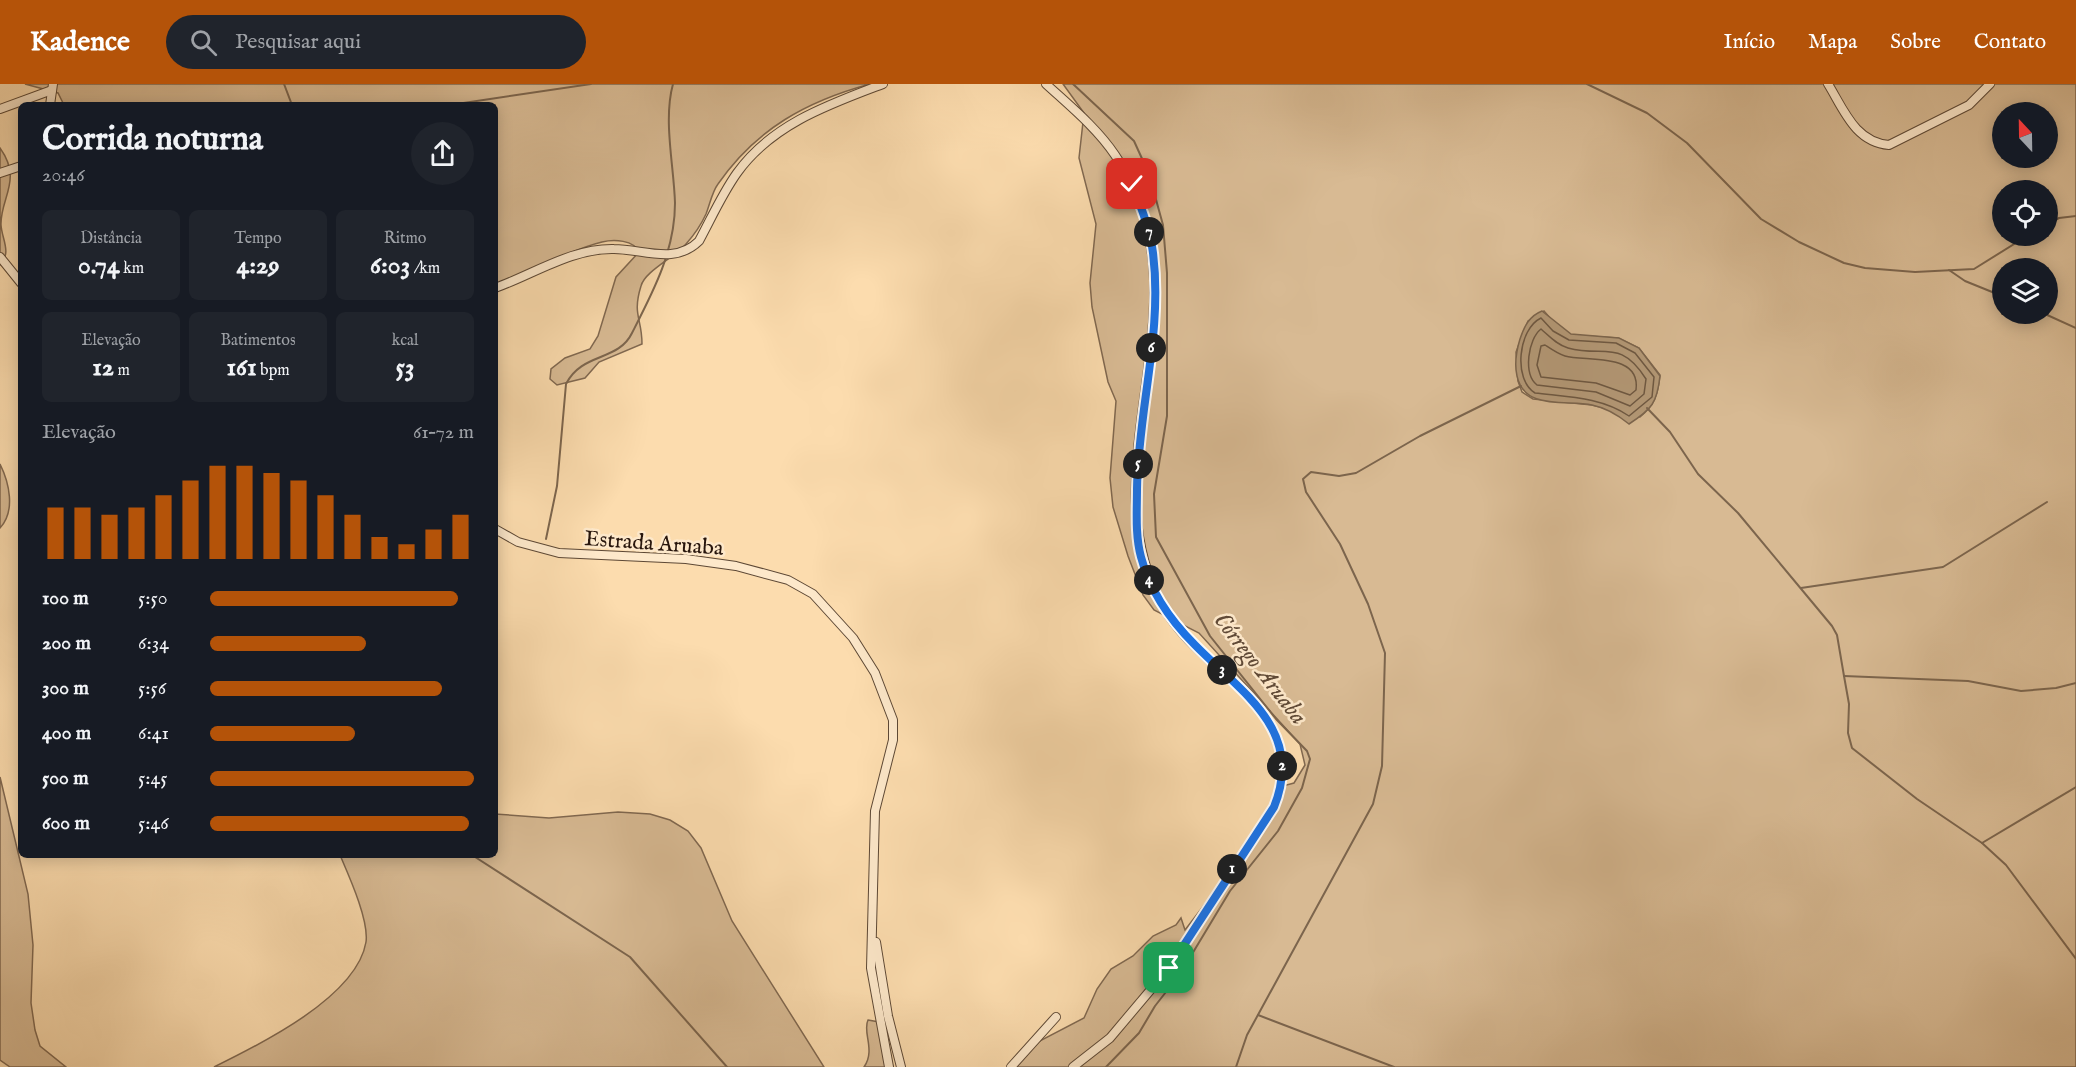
<!DOCTYPE html>
<html lang="pt">
<meta charset="utf-8">
<style>
body{margin:0;font-family:"IM FELL English",serif;background:#20242c;color:#f1f3f6;height:100vh;display:flex;flex-direction:column;font-size:22px;white-space:nowrap}
*{box-sizing:border-box;margin:0}
p{font-size:20px;color:#9ea1a6}
.icon{flex:none;width:33px;height:33px;fill:none;stroke:currentColor;stroke-width:2;stroke-linecap:round;stroke-linejoin:round}
.map{position:relative;flex:1;overflow:hidden}
.side{position:absolute;left:18px;top:18px;width:480px;height:756px;display:flex;flex-direction:column;background:#171b24;border-radius:9px;box-shadow:0 3px 15px #0003}
.side>*{flex:none}
.needle{width:39px;rotate:338deg}
.controls{position:absolute;left:1992px;top:18px;display:grid;gap:12px}
.controls a{display:grid;place-items:center;width:66px;height:66px;border-radius:50%;background:#171b24;box-shadow:0 3px 15px #0003;font-size:30px}
.pin{position:absolute;display:grid;place-items:center;width:51px;height:51px;color:#fff;margin:-26px;border-radius:12px;box-shadow:0 3px 9px #0006}
.km{position:absolute;width:30px;height:30px;margin:-15px;border-radius:50%;background:#222;color:#fff;font-size:16px;line-height:30px;text-align:center}
.round{display:grid;place-items:center;flex:none;width:63px;height:63px;border-radius:32px;background:#20242c}
.headline{display:flex;align-items:center;justify-content:space-between;height:102px;padding:0 24px}
h1{font-size:33px;font-weight:700;line-height:45px}
.stats{display:grid;grid-template-columns:repeat(3,1fr);gap:9px;height:102px;padding:6px 24px}
.stats div{display:grid;align-content:center;border-radius:9px;background:#20242c;text-align:center}
.stats b{font-size:26px;font-weight:700}
.stats small{font-size:16px;font-weight:400}
.stats p{font-size:16px}
.chart{height:168px;padding:12px 24px}
.chart p{display:flex;justify-content:space-between}
.chart svg{width:100%;height:108px;margin-top:6px;stroke:#b45309;stroke-width:6}
ul{padding:0 24px;list-style:none;font-size:20px}
li{display:grid;grid-template-columns:96px 72px 1fr;align-items:center;height:45px}
li i{height:15px;border-radius:8px;background:#b45309}
header{display:flex;align-items:center;gap:36px;box-sizing:border-box;height:84px;padding:0 30px;background:#b45309;color:#fff}
header strong{font-size:28px}
nav{display:flex;gap:33px;margin-inline-start:auto;font-size:21px}
.search{width:420px;height:54px;background:#20242c;display:flex;align-items:center;gap:15px;box-sizing:border-box;padding:0 21px;border-radius:33px;color:#9ea1a6;font-size:22px}
.map>svg:first-child{display:block}
.green{fill:#d8ba93;stroke:#806850;stroke-width:1.5;fill-rule:evenodd}
.water{fill:#b49977;stroke:#7c654d;stroke-width:1.5}
.lines{fill:none;stroke-linecap:round;stroke-linejoin:round}
.shore{stroke:#6e5842;stroke-width:1.5}
.stream{stroke:#7c654d;stroke-width:2}
.street-casing{stroke:#5d4835;stroke-width:10}
.street{stroke:#fde8ca;stroke-width:8}
.route-casing{stroke:#fff;stroke-width:12}
.route{stroke:#1a73e8;stroke-width:8}
.labels{text-anchor:middle;stroke-width:5;stroke-linejoin:round;paint-order:stroke}
.street-label{font-size:22px;fill:#28160d;stroke:#fde8ca}
.water-label{font-size:24px;font-style:italic;fill:#604a37;stroke:#fde8ca}
</style>
<header>
<strong>Kadence</strong>
<div class="search"><svg class="icon" aria-label="search" viewBox="0 0 24 24"><circle cx="10" cy="10" r="6"/><path d="M15 15l6 6"/></svg>Pesquisar aqui</div>
<nav><a>Início</a><a>Mapa</a><a>Sobre</a><a>Contato</a></nav>
</header>
<div class="map">
<svg width="2076" height="983" viewBox="0 0 2076 983">
<rect width="100%" height="100%" fill="#fcdcae"/>
<filter id="stains"><feTurbulence type="fractalNoise" baseFrequency=".00333" numOctaves="4"/><feColorMatrix values="0 0 0 0 .2 0 0 0 0 .09 0 0 0 0 .02 0 0 0 .5 -.17"/></filter>
<radialGradient id="worn" r=".72"><stop offset=".6" stop-color="#630" stop-opacity="0"/><stop offset="1" stop-color="#630" stop-opacity=".3"/></radialGradient>
<g class="green">
<path d="M25 0H870C807 17 756 45 718 100 712 108 710 120 706 130 701 141 694 151 686 160 674 174 645 187 641 202 632 231 642 234 642 260L599 278 585 294 557 301 550 295 551 285 565 274 590 265 598 252 616 193 639 168C634 156 614 155 602 158 569 166 527 190 495 204V21H64L58 9Z"/>
<path d="M1063 0H2076V983H1011L1030 962 1084 934 1097 905 1111 885 1133 872 1153 852 1176 841 1181 834 1185 846 1271 734 1280 698 1283 702 1294 699 1305 681 1300 660 1199 549 1154 526 1143 511 1128 472 1113 423 1110 394 1116 317 1108 298 1092 223 1090 199 1096 140 1079 74 1084 29ZM2002 28H2048V74H2002ZM2002 106H2048V152H2002ZM2002 184H2048V230H2002ZM1544 227 1557 242 1571 251 1618 254 1639 264 1660 291C1658 311 1655 320 1640 333L1592 321 1533 315 1522 308 1518 297 1516 268 1528 237Z"/>
<path d="M0 64C23 96 0 114 1 141 2 156 12 168 0 181Z"/>
<path d="M0 380C9 398 16 427 0 444Z"/>
<path d="M0 693 28 810 33 861 31 919 35 946 40 962 66 983H10L0 976Z"/>
<path d="M618 728 650 730 670 736 688 747 701 764 732 837 824 983H214C259 961 357 913 366 858 369 836 349 792 340 771H495V730L549 734Z"/>
<path d="M868 936 879 938 893 983H864C876 966 862 948 868 936Z"/>
</g>
<path class="water" d="M1542 227 1571 250 1619 254 1639 264 1660 292C1657 319 1652 325 1629 340 1618 331 1607 324 1592 321 1565 316 1524 326 1517 292 1514 279 1516 268 1520 255 1524 243 1529 232 1542 227Z"/>
<g class="lines">
<g class="shore">
<path d="M1541 234 1553 247 1569 256 1616 259 1635 269 1654 293 1652 313 1629 332C1601 313 1568 313 1535 309 1513 296 1518 245 1541 234Z"/>
<path d="M1541 245C1549 252 1557 261 1568 264 1604 274 1620 254 1646 295L1644 310 1630 322 1596 308 1537 301C1523 290 1528 255 1541 245Z"/>
<path d="M1545 261C1551 265 1558 270 1565 272 1586 278 1641 268 1636 306L1630 311 1596 299 1541 293 1537 281 1541 262Z"/>
</g>
<g class="stream">
<path d="M284 0 292 21"/>
<path d="M1073 0 1134 57 1149 90 1163 141 1167 189V332L1154 410 1156 453 1210 552 1276 635 1307 667 1310 675 1302 704 1278 747 1230 807 1180 890 1155 922 1139 949 1106 983"/>
<path d="M1587 0 1647 29 1687 59 1761 135 1799 158 1844 179 1865 184 1915 188 1974 185 2027 152"/>
<path d="M450 21 591 0"/>
<path d="M2048 140 2059 134 2076 132"/>
<path d="M1949 186 1965 197 2002 212"/>
<path d="M2045 230 2076 244"/>
<path d="M1647 324 1670 348 1698 390 1738 429 1832 542 1837 551 1844 592 1849 620 1848 649 1852 664 1917 715 1982 759 2006 781 2076 875"/>
<path d="M546 455 557 402 566 300C582 268 618 278 632 249 653 208 675 167 675 119 674 82 663 36 673 0"/>
<path d="M1801 504 1943 483 2047 418"/>
<path d="M1844 592 1968 597 2021 607 2056 604 2076 599"/>
<path d="M1982 759 2076 703"/>
<path d="M472 771 630 873 727 983"/>
<path d="M1258 931 1394 983"/>
<path d="M1236 983 1247 951 1373 720 1382 682 1385 569 1368 520 1340 460 1306 408 1303 395 1311 388 1339 392 1356 389 1420 352 1521 302"/>
</g>
<g class="street-casing">
<g id="street">
<path d="M1046 0C1070 22 1097 44 1115 71 1215 216 1082 383 1164 524 1203 592 1313 626 1274 723L1169 884 1110 954 1073 983"/>
<path d="M1828 0C1844 26 1855 58 1889 61L1969 21 1990 0"/>
<path d="M50 21 53 0"/>
<path d="M0 25 52 6"/>
<path d="M0 89 21 82"/>
<path d="M0 173 21 199"/>
<path d="M495 204C534 190 572 164 614 165 643 165 675 181 699 157 711 135 722 110 737 89 772 40 830 20 883 0"/>
<path d="M495 445 518 458 559 469 686 475 736 482 788 496 813 510 853 554 875 589 893 636V656L875 727 871 884 889 983"/>
<path d="M876 858 888 932 901 983"/>
<path d="M1011 983 1056 933"/>
</g>
</g>
<use href="#street" class="street"/>
</g>
<g class="lines">
<g class="route-casing">
<path id="route" d="M1132 100C1141 123 1150 145 1153 169 1163 248 1138 326 1137 405 1137 427 1135 451 1141 473 1150 507 1170 536 1195 561 1242 609 1305 646 1274 723L1169 884"/>
</g>
<use href="#route" class="route"/>
</g>
<g class="labels">
<g class="street-label">
<text transform="translate(654 458) rotate(4)" y="8">Estrada Aruaba</text>
</g>
<g class="water-label">
<text transform="translate(1261 584) rotate(52)" y="8">Córrego Aruaba</text>
</g>
</g>
<rect width="100%" height="100%" filter="url(#stains)"/>
<rect width="100%" height="100%" fill="url(#worn)"/>
</svg>
<div class="controls">
<a><svg class="needle" viewBox="-14 -14 28 28"><path d="M0-13l5 13h-10z" fill="#e53935"/><path d="M0 13l5-13h-10z" fill="#9ea1a6"/></svg></a>
<a><svg class="icon" aria-label="locate" viewBox="0 0 24 24"><circle cx="12" cy="12" r="6"/><path d="M12 2v4M12 18v4M2 12h4M18 12h4"/></svg></a>
<a><svg class="icon" aria-label="layers" viewBox="0 0 24 24"><path d="M12 4l9 5-9 5-9-5zM3 14l9 5 9-5"/></svg></a>
</div>
<div class="pin" style="left:1169px;top:884px;background:#1e9e55"><svg class="icon" aria-label="arrive" viewBox="0 0 24 24"><path d="M6 21V4h12l-3 4 3 4H6"/></svg></div>
<div class="pin" style="left:1132px;top:100px;background:#d93025"><svg class="icon" aria-label="check" viewBox="0 0 24 24"><path d="M5 12l5 5 9-10"/></svg></div>
<b class="km" style="left:1232px;top:785px">1</b>
<b class="km" style="left:1282px;top:682px">2</b>
<b class="km" style="left:1222px;top:586px">3</b>
<b class="km" style="left:1149px;top:496px">4</b>
<b class="km" style="left:1138px;top:380px">5</b>
<b class="km" style="left:1151px;top:264px">6</b>
<b class="km" style="left:1149px;top:148px">7</b>
<section class="side">
<div class="headline"><div><h1>Corrida noturna</h1><p>20:46</p></div><a class="round"><svg class="icon" aria-label="share" viewBox="0 0 24 24"><path d="M12 15V3M7 8l5-5 5 5M5 13v7h14v-7"/></svg></a></div>
<div class="stats">
<div><p>Distância</p><b>0.74<small> km</small></b></div>
<div><p>Tempo</p><b>4:29</b></div>
<div><p>Ritmo</p><b>6:03<small> /km</small></b></div>
</div>
<div class="stats">
<div><p>Elevação</p><b>12<small> m</small></b></div>
<div><p>Batimentos</p><b>161<small> bpm</small></b></div>
<div><p>kcal</p><b>53</b></div>
</div>
<div class="chart"><p><span>Elevação</span>61–72 m</p>
<svg viewBox="0 0 160 44" preserveAspectRatio="none"><path d="M5 44V23M15 44V23M25 44V26M35 44V23M45 44V18M55 44V12M65 44V6M75 44V6M85 44V9M95 44V12M105 44V18M115 44V26M125 44V35M135 44V38M145 44V32M155 44V26"/></svg>
</div>
<ul>
<li><b>100 m</b>5:50<i style="width:94%"></i></li>
<li><b>200 m</b>6:34<i style="width:59%"></i></li>
<li><b>300 m</b>5:56<i style="width:88%"></i></li>
<li><b>400 m</b>6:41<i style="width:55%"></i></li>
<li><b>500 m</b>5:45<i style="width:100%"></i></li>
<li><b>600 m</b>5:46<i style="width:98%"></i></li>
</ul>
</section>
</div>
